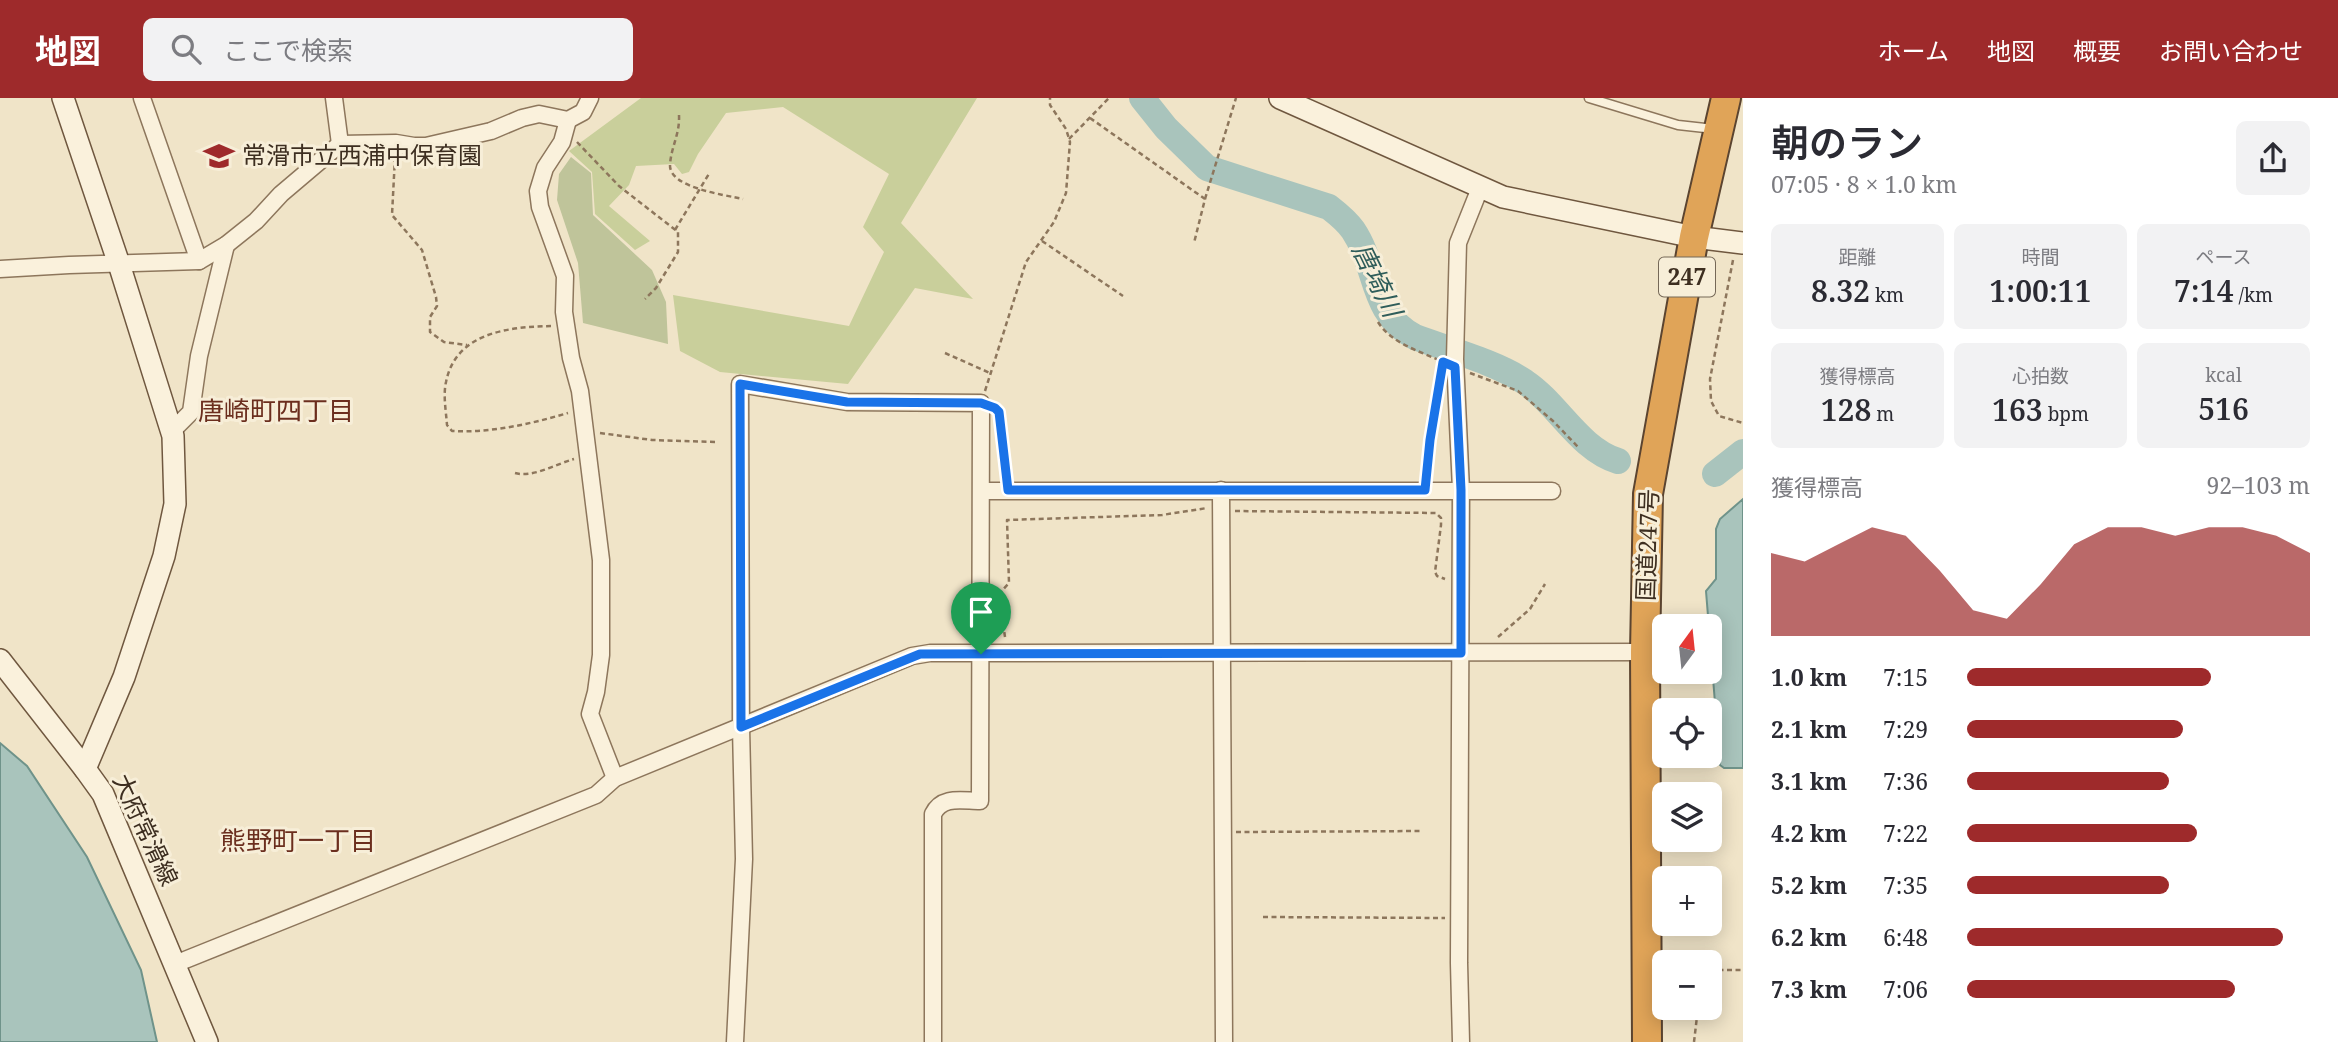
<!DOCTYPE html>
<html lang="ja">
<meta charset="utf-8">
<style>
body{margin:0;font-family:"Noto Serif","Noto Sans JP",serif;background:#f2f2f3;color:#2b2b33;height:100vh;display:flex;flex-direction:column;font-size:26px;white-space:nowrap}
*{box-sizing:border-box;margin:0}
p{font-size:23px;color:#7c7c81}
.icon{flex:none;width:38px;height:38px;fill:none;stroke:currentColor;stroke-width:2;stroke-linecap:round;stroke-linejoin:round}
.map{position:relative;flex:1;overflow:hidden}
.sheet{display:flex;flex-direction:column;background:#fff;width:595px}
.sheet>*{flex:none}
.needle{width:46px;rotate:15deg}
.fabs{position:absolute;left:1652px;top:516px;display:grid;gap:14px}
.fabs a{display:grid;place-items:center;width:70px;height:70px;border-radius:10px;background:#fff;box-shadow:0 4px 18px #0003;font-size:35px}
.pin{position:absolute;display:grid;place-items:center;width:60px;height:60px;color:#fff;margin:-72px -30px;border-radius:50% 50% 50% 0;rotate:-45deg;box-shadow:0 0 7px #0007}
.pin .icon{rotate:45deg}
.round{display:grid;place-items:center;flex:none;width:74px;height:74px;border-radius:10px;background:#f2f2f3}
.head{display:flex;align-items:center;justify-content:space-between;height:119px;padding:0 28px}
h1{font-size:38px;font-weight:600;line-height:52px}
.stats{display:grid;grid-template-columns:repeat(3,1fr);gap:10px;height:119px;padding:7px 28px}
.stats div{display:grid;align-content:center;border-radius:10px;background:#f2f2f3;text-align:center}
.stats b{font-size:30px;font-weight:600}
.stats small{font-size:19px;font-weight:400}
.stats p{font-size:19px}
.chart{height:196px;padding:14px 28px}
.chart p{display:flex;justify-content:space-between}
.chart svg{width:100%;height:126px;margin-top:7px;fill:#9e2a2b;opacity:.7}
ul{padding:0 28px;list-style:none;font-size:23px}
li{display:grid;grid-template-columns:112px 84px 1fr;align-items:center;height:52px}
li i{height:18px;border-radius:9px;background:#9e2a2b}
header{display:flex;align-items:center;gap:42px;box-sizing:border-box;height:98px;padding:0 35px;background:#9e2a2b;color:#fff}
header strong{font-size:33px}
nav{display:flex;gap:38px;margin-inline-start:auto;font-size:24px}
.search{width:490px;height:63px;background:#f2f2f3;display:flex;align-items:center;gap:18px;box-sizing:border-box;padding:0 24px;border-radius:10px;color:#7c7c81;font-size:26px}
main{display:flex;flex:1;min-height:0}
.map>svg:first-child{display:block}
.green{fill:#c9cf9b}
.cemetery{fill:#bfc49a}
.water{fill:#a9c4bc;stroke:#6f938a;stroke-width:2}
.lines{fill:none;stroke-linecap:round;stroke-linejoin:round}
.river{stroke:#a9c4bc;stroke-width:26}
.lane-casing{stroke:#8d765c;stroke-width:11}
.street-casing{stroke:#8d765c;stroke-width:19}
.secondary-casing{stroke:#6f573f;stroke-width:24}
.highway-casing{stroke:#5b4430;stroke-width:32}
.path{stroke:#8d765c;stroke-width:2.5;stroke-dasharray:5 3.5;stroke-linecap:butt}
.lane{stroke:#faf1dc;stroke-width:8}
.street{stroke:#faf1dc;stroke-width:16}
.secondary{stroke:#faf1dc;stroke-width:21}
.highway{stroke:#e0a458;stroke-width:28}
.route-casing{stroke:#fff;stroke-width:14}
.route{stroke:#1a73e8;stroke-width:9}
.labels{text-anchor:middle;stroke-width:6;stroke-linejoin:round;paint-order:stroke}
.shield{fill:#f7eed8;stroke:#756857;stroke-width:2}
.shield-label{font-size:23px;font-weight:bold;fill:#3d2e20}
.poi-label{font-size:24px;fill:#3d2e20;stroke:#f7eed8;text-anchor:start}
.street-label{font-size:24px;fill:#3d2e20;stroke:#f7eed8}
.water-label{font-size:26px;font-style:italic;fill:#2f5d5a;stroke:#f7eed8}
.neighbourhood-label{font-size:26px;fill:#6b2e1e;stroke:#f7eed8}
</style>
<header>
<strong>地図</strong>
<div class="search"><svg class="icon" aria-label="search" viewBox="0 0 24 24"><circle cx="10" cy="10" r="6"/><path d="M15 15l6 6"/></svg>ここで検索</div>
<nav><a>ホーム</a><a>地図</a><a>概要</a><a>お問い合わせ</a></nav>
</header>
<main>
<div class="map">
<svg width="1743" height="944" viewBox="0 0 1743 944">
<rect width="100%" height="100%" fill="#f0e4c8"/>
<path class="green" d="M641 0H977L901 125 973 201 915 190 848 286 720 274 680 253 673 197 849 228 884 154 863 129 889 76 783 9 726 15 698 56 689 74 682 76 674 66 636 68 629 87 609 108 650 143 635 152 595 116 592 74 569 53Z"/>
<path class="cemetery" d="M571 59 591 75 593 117 652 172 666 204 668 246 583 225 578 165 557 102 559 76Z"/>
<g class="water">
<path d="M1743 401V670H1724L1720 667 1706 493 1716 481V431L1720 421Z"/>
<path d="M0 645 27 668 87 759 141 872 157 944H0Z"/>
</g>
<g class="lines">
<g class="river">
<path d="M1142 0 1166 30 1207 70 1329 109C1338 116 1346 122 1353 132 1378 169 1370 215 1415 239 1447 251 1498 265 1525 284 1558 306 1579 351 1618 363"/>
<path d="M1715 376 1743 354"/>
</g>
<g class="lane-casing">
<path id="lane" d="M1589 0 1678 27 1714 31"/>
</g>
<g class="street-casing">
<g id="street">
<path d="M142 0 199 163"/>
<path d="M334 0 340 46"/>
<path d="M568 22 562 44 545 70 538 93 540 109 565 178 564 214 571 260 580 293 601 462V557L596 594 590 616 615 680"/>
<path d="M0 171 69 167 199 163 226 147 256 123 281 96 340 46 396 45 414 48H426L491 33 522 20 539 16 568 22 583 14 590 0"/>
<path d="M172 333 191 314 199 258 226 147"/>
<path d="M1221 392 1224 944"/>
<path d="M982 393H1552"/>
<path d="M175 866 596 697 615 680 912 558 930 555 1645 554"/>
<path d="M735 944 744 761 741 629 740 286 847 304 981 305 980 703C963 703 942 697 933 716V944"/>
<path d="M1461 944 1459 865 1461 392 1455 261 1458 145 1480 90"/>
</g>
</g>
<g class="secondary-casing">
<g id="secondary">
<path d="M63 0 119 166 173 338 175 406 164 458 124 579 85 671"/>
<path d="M1280 0 1503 99 1694 139 1743 145"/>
<path d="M0 562 85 671 103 696 207 944"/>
</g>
</g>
<g class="highway-casing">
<path id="highway" d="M1647 944 1645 554 1648 396 1694 139 1726 0"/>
</g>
<g class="path">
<path d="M679 17C680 36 671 49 670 67 669 90 726 97 743 101"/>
<path d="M1090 20 1205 101 1194 145"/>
<path d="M1069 41 1109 0"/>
<path d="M577 44 619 88 678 134V154L656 190 645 201"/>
<path d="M395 59 392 117 422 152 436 199 437 208 430 219V234L444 244 467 247"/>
<path d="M1205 101 1236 0"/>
<path d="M675 132 710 74"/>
<path d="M1042 143 1123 198"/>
<path d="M1733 162 1710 281 1711 303 1719 318 1743 325"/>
<path d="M1378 224C1391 245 1419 253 1441 263"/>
<path d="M551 228C509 229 456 234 446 284 443 297 446 313 447 327L452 333C492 335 530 326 568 315"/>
<path d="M945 255 990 275"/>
<path d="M1470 275 1518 293 1553 323 1578 349"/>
<path d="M985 293 1026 164 1054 124 1066 95 1070 44 1066 31 1050 7V0"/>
<path d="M997 313 1006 379"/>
<path d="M600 335 652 342 715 344"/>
<path d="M515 375C533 380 556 366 574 361"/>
<path d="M1427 378 1439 277"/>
<path d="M1235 413 1436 415 1441 420V427L1435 474 1437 478 1445 481"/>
<path d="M1005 539 999 496 1009 485 1007 422 1162 417 1207 410"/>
<path d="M1498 539 1530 511 1545 486"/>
<path d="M1236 734 1422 733"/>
<path d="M1263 819 1445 820"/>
<path d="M1710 872H1743"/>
<path d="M1694 944 1698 910"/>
</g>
<use href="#lane" class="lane"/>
<use href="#street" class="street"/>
<use href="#secondary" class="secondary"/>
<use href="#highway" class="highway"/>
</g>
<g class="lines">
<g class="route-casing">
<path id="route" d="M1443 264 1455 269 1461 392V555L920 556 741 629 740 286 847 304 981 305 995 310 999 314 1008 392H1425L1430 342Z"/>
</g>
<use href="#route" class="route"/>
</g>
<defs>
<g id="school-bare" transform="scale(2.415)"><path d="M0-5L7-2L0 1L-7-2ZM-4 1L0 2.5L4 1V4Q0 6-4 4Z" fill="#9e2a2b" stroke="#f7eed8" stroke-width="2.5" paint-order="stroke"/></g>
</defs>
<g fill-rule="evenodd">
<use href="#school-bare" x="219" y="58"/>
</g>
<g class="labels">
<rect class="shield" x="1659" y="159.5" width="56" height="39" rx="5"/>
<g class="shield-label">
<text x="1687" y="187">247</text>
</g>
<g class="poi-label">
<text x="242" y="66">常滑市立西浦中保育園</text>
</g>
<g class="street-label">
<text transform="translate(1648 447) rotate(-88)" y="8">国道247号</text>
<text transform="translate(145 732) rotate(65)" y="8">大府常滑線</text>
</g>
<g class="water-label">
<text transform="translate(1377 182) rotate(64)" y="9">唐埼川</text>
</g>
<g class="neighbourhood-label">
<text x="276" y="322">唐崎町四丁目</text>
<text x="298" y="752">熊野町一丁目</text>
</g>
</g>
</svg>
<div class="fabs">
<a><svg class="needle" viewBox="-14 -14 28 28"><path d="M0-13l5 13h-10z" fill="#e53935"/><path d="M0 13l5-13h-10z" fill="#7c7c81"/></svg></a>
<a><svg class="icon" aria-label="locate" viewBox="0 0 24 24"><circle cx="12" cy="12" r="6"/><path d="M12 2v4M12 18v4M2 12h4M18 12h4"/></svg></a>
<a><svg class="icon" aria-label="layers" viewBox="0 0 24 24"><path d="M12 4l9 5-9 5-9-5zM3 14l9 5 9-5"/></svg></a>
<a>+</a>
<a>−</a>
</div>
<div class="pin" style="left:981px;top:556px;background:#1e9e55"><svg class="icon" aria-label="arrive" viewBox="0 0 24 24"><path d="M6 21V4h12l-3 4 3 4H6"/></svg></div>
</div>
<section class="sheet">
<div class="head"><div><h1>朝のラン</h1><p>07:05 · 8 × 1.0 km</p></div><a class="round"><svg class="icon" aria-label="share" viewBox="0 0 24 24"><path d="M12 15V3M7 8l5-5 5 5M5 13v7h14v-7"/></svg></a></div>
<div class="stats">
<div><p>距離</p><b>8.32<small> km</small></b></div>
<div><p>時間</p><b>1:00:11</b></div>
<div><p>ペース</p><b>7:14<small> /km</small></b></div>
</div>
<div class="stats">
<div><p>獲得標高</p><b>128<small> m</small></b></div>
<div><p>心拍数</p><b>163<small> bpm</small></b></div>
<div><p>kcal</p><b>516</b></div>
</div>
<div class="chart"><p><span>獲得標高</span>92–103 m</p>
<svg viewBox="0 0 160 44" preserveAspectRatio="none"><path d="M0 44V15L10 18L20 12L30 6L40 9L50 21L60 35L70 38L80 26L90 12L100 6L110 6L120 9L130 6L140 6L150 9L160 15V44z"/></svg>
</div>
<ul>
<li><b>1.0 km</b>7:15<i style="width:71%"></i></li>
<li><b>2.1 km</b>7:29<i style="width:63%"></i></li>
<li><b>3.1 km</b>7:36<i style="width:59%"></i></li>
<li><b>4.2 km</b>7:22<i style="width:67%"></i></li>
<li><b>5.2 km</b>7:35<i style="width:59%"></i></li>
<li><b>6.2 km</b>6:48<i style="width:92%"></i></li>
<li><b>7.3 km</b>7:06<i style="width:78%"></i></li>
</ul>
</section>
</main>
